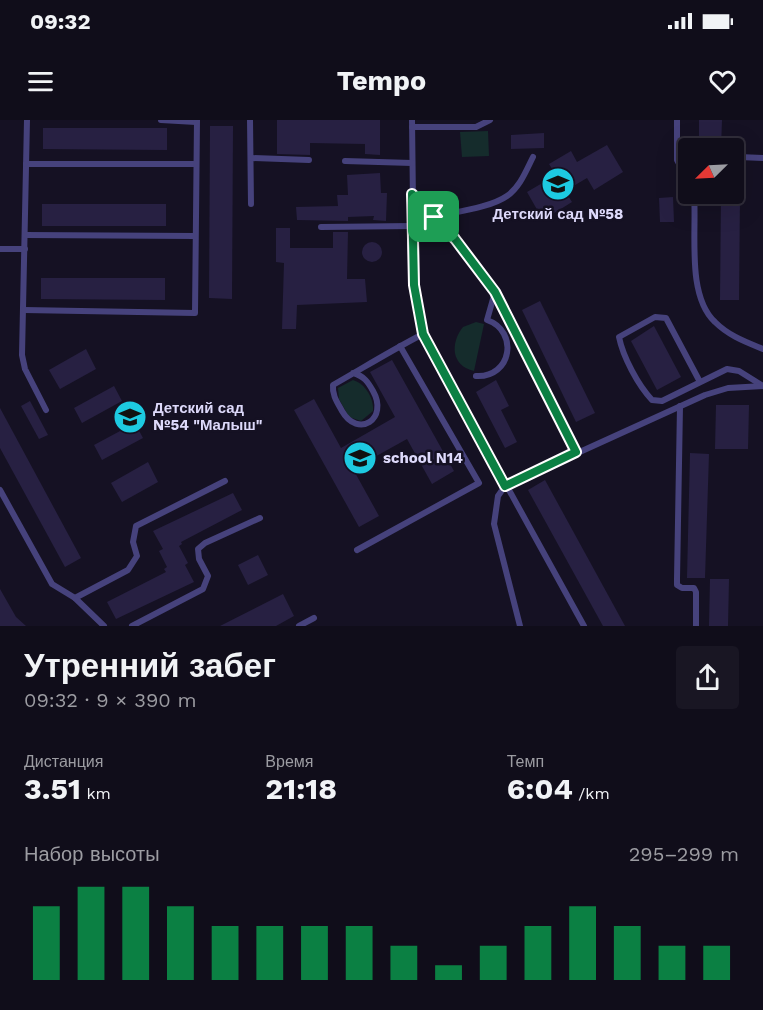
<!DOCTYPE html>
<html lang="ru">
<meta charset="utf-8">
<style>
body{margin:0;font-family:"Work Sans",sans-serif;background:#191623;color:#f1f3f6;height:100vh;display:flex;flex-direction:column;font-size:22px;white-space:nowrap}
*{box-sizing:border-box;margin:0}
p{font-size:20px;color:#9c9ca2}
.icon{flex:none;width:33px;height:33px;fill:none;stroke:currentColor;stroke-width:2;stroke-linecap:round;stroke-linejoin:round}
.map{position:relative;height:506px;overflow:hidden}
.sheet{display:flex;flex-direction:column;background:#100d1a;flex:1}
.sheet>*{flex:none}
.needle{width:39px;rotate:246deg}
.tools{position:absolute;left:678px;top:18px;display:grid;gap:12px}
.tools a{display:grid;place-items:center;width:66px;height:66px;border-radius:6px;background:#100d1a;box-shadow:0 6px 24px #0002,0 0 0 2px #302d39;font-size:30px}
.pin{position:absolute;display:grid;place-items:center;width:51px;height:51px;color:#fff;margin:-26px;border-radius:12px;box-shadow:0 3px 9px #0006}
.round{display:grid;place-items:center;flex:none;width:63px;height:63px;border-radius:6px;background:#191623}
.headline{display:flex;align-items:center;justify-content:space-between;height:102px;padding:0 24px}
h1{font-size:33px;font-weight:700;line-height:45px}
.stats{display:grid;grid-template-columns:repeat(3,1fr);gap:9px;height:102px;padding:6px 24px}
.stats div{display:grid;align-content:center}
.stats b{font-size:30px;font-weight:700}
.stats small{font-size:16px;font-weight:400}
.stats p{font-size:16px}
.chart{height:168px;padding:12px 24px}
.chart p{display:flex;justify-content:space-between}
.chart svg{width:100%;height:108px;margin-top:6px;stroke:#0b8043;stroke-width:6}
.status{display:flex;justify-content:space-between;align-items:center;height:42px;padding:0 30px;background:#100d1a;direction:ltr}
.status svg{height:16px;fill:currentColor}
header{display:flex;justify-content:space-between;align-items:center;height:78px;padding:0 24px;background:#100d1a;font-size:27px;font-weight:700}
.map>svg:first-child{display:block}
.green{fill:#152c2c}
.building{fill:#272042}
.lines{fill:none;stroke-linecap:round;stroke-linejoin:round}
.service{stroke:#46427c;stroke-width:6}
.route-casing{stroke:#fff;stroke-width:12}
.route{stroke:#0b8043;stroke-width:8}
.labels{text-anchor:middle;stroke-width:5;stroke-linejoin:round;paint-order:stroke}
.poi-label{font-size:15px;font-weight:bold;fill:#ddd9fa;stroke:#151123;text-anchor:start}
</style>
<div class="status"><b>09:32</b><svg viewBox="0 0 49 12"><path d="M0 12V9h3v3zM5 12V6h3v6zM10 12V3h3v9zM15 12V0h3v12zM26 1h20v11H26zM47 4h2v5h-2z"/></svg></div>
<header><svg class="icon" aria-label="menu" viewBox="0 0 24 24"><path d="M4 6h16M4 12h16M4 18h16"/></svg>Tempo<svg class="icon" aria-label="heart" viewBox="0 0 24 24"><path d="M12 20l-8-8c-3-5 5-10 8-4 3-6 11-1 8 4z"/></svg></header>
<div class="map">
<svg width="763" height="506" viewBox="0 0 763 506">
<rect width="100%" height="100%" fill="#151123"/>
<g class="green">
<path d="M488 11 489 36 462 37 460 12Z"/>
<path d="M476 202 484 204 474 251C451 246 450 223 463 207Z"/>
<path d="M353 260C366 264 374 279 373 291L361 301 349 297 339 279 338 268Z"/>
</g>
<g class="building">
<path d="M277 0H380V35L365 34V24L310 23V35L277 34Z"/>
<path d="M699 0H722L721 28H699Z"/>
<path d="M210 6H233L232 179 209 178Z"/>
<path d="M43 8H167V30L43 29Z"/>
<path d="M544 13V28L511 29V15Z"/>
<path d="M607 25 623 52 594 70 587 58 565 71 572 82 543 100 527 72 556 55 549 44 571 31 577 42Z"/>
<path d="M380 53 381 73H387L386 101 373 100 374 96 348 97V101L297 100 296 87 338 86 337 75H348L347 55Z"/>
<path d="M721 74H740L739 180H720Z"/>
<path d="M673 77 674 102H660L659 78Z"/>
<rect x="42" y="84" width="124" height="22"/>
<path d="M276 108H290V128H333V112H348L347 159H365L367 182 297 185 296 209H282L284 143 276 142Z"/>
<circle cx="372" cy="132" r="10"/>
<path d="M41 158H165V180L41 179Z"/>
<path d="M540 181 595 293 576 302 522 190Z"/>
<path d="M654 206 681 257 657 270 631 221Z"/>
<path d="M86 229 96 249 60 269 49 250Z"/>
<path d="M392 240 454 351 432 364 407 319 353 349 379 396 359 407 294 290 314 279 341 328 395 297 370 252Z"/>
<path d="M496 260 509 286 501 290 517 322 505 328 476 272Z"/>
<path d="M114 266 122 281 82 303 74 288Z"/>
<path d="M30 281 48 315 39 319 21 286Z"/>
<path d="M716 285H749L748 329H715Z"/>
<path d="M0 288 81 438 65 447 0 328Z"/>
<path d="M135 303 143 318 102 340 94 325Z"/>
<path d="M690 333 709 334 705 458H687Z"/>
<path d="M148 342 158 362 122 382 111 363Z"/>
<path d="M545 360 625 506H603L528 370Z"/>
<path d="M233 373 242 390 181 422 182 424 179 426 188 443 185 445 194 462 116 499 107 482 166 452 164 449 167 447 159 431 163 429 153 411Z"/>
<path d="M258 435 268 455 248 465 238 445Z"/>
<path d="M710 459H729L728 506H709Z"/>
<path d="M0 469 16 497 26 506H0Z"/>
<path d="M283 474 294 496 276 506H220Z"/>
</g>
<g class="lines">
<g class="service">
<path d="M27 0 22 235 25 249 46 290"/>
<path d="M161 0 196 2"/>
<path d="M250 0 251 84"/>
<path d="M412 0 414 165 423 214 584 506"/>
<path d="M677 0V40L688 60"/>
<path d="M412 7H476L490 0"/>
<path d="M739 37 763 38"/>
<path d="M251 38 309 40"/>
<path d="M345 41 412 43"/>
<path d="M26 44H196"/>
<path d="M412 74 455 119 495 172 576 332"/>
<path d="M694 74C697 111 686 175 715 202 729 216 746 222 763 229"/>
<path d="M434 97C454 92 490 88 507 76 520 67 526 51 533 37"/>
<path d="M321 107 413 106"/>
<path d="M25 115 195 116"/>
<path d="M0 129H25"/>
<path d="M24 190 195 193 197 0"/>
<path d="M353 253C364 256 368 262 373 271 389 299 358 319 342 291 337 282 332 275 333 265 363 248 392 230 423 214"/>
<path d="M476 256C512 258 519 211 487 200L495 172"/>
<path d="M700 262 666 198 655 197 619 217C623 237 638 265 652 280L662 281 727 249 739 251 763 266"/>
<path d="M680 286 677 459V465L682 468H694L696 472V506"/>
<path d="M0 370 52 464 75 478 128 450 137 436 133 422 136 406 225 361"/>
<path d="M357 430 479 363 400 226"/>
<path d="M75 478 104 506"/>
<path d="M132 506 203 469 208 456 199 439 198 429 205 423 260 398"/>
<path d="M299 506 314 498"/>
<path d="M520 506 494 404 498 376 505 366 705 275 728 268 763 266"/>
</g>
</g>
<g class="lines">
<g class="route-casing">
<path id="route" d="M412 74 455 119 495 172 576 332 505 366 423 214 414 165Z"/>
</g>
<use href="#route" class="route"/>
</g>
<defs>
<g id="school-disc" transform="scale(1.725)"><circle r="9.5" fill="#1dcae1" stroke="#151123"/><path d="M0-5L7-2L0 1L-7-2ZM-4 1L0 2.5L4 1V4Q0 6-4 4Z" fill="#111"/></g>
</defs>
<g fill-rule="evenodd">
<use href="#school-disc" x="558" y="64"/>
<use href="#school-disc" x="130" y="297"/>
<use href="#school-disc" x="360" y="338"/>
</g>
<g class="labels">
<g class="poi-label">
<text x="558" y="99" text-anchor="middle">Детский сад №58</text>
<text x="153" y="293">Детский сад<tspan x="153" dy="17">№54 "Малыш"</tspan></text>
<text x="383" y="343">school N14</text>
</g>
</g>
</svg>
<div class="tools">
<a><svg class="needle" viewBox="-14 -14 28 28"><path d="M0-13l5 13h-10z" fill="#e53935"/><path d="M0 13l5-13h-10z" fill="#9c9ca2"/></svg></a>
</div>
<div class="pin" style="left:434px;top:97px;background:#1e9e55"><svg class="icon" aria-label="arrive" viewBox="0 0 24 24"><path d="M6 21V4h12l-3 4 3 4H6"/></svg></div>
</div>
<section class="sheet">
<div class="headline"><div><h1>Утренний забег</h1><p>09:32 · 9 × 390 m</p></div><a class="round"><svg class="icon" aria-label="share" viewBox="0 0 24 24"><path d="M12 15V3M7 8l5-5 5 5M5 13v7h14v-7"/></svg></a></div>
<div class="stats">
<div><p>Дистанция</p><b>3.51<small> km</small></b></div>
<div><p>Время</p><b>21:18</b></div>
<div><p>Темп</p><b>6:04<small> /km</small></b></div>
</div>
<div class="chart"><p><span>Набор высоты</span>295–299 m</p>
<svg viewBox="0 0 160 44" preserveAspectRatio="none"><path d="M5 44V14M15 44V6M25 44V6M35 44V14M45 44V22M55 44V22M65 44V22M75 44V22M85 44V30M95 44V38M105 44V30M115 44V22M125 44V14M135 44V22M145 44V30M155 44V30"/></svg>
</div>
</section>
